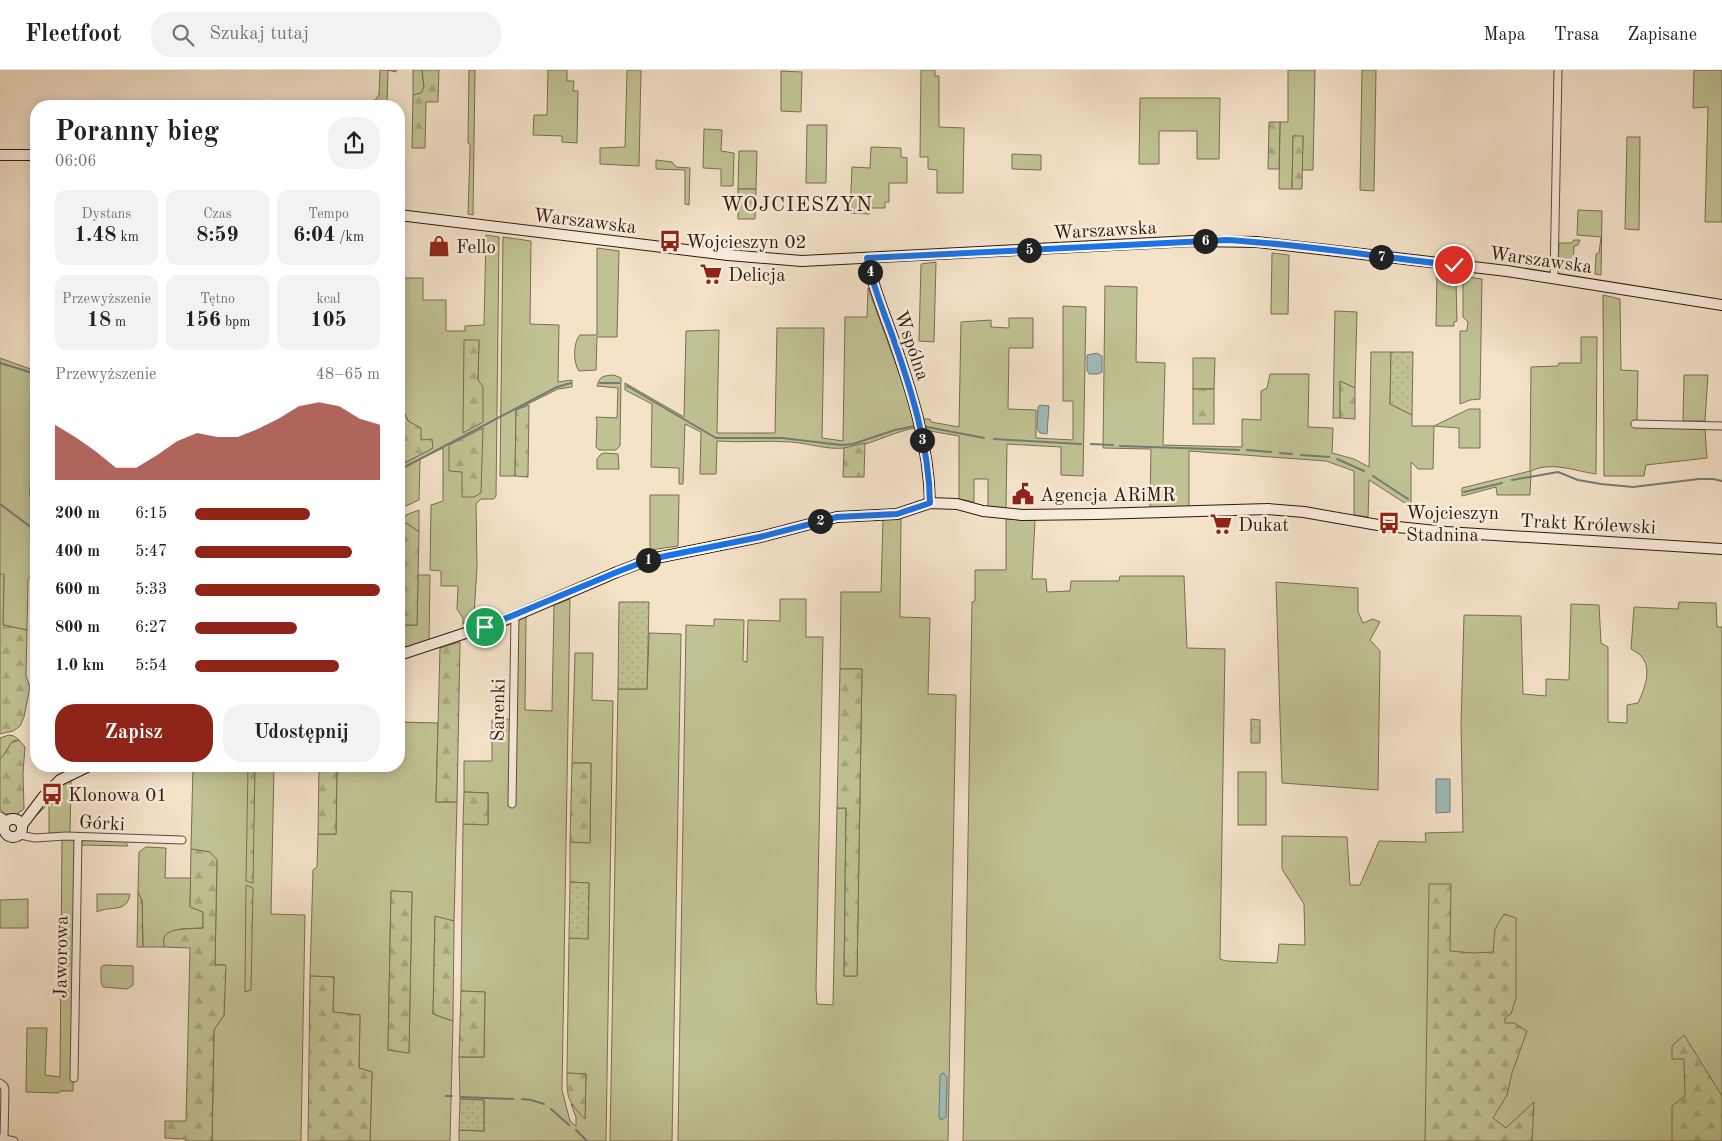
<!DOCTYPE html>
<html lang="pl">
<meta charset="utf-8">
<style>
body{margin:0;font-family:"Old Standard TT",serif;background:#f2f2f2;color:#202124;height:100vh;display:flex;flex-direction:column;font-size:19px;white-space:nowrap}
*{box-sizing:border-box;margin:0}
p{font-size:16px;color:#757577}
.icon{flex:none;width:28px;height:28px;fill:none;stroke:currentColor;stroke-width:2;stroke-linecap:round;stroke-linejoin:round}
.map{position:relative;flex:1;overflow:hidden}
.drawer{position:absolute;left:30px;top:30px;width:375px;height:672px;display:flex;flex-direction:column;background:#fff;border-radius:20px;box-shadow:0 2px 12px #0003}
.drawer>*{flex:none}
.pin{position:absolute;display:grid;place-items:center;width:42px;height:42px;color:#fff;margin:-21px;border:2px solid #fff;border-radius:50%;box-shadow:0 1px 5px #0007}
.km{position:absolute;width:25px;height:25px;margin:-12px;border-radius:50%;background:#222;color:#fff;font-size:14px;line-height:25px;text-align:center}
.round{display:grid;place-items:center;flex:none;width:52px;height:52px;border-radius:20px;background:#f2f2f2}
.headline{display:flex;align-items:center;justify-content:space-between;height:85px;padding:0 25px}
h1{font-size:28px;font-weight:600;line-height:38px}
.metrics{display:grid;grid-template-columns:repeat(3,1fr);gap:8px;height:85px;padding:5px 25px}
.metrics div{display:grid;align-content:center;border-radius:12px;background:#f2f2f2;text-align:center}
.metrics b{font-size:21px;font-weight:600}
.metrics small{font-size:14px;font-weight:400}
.metrics p{font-size:14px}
.chart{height:140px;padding:10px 25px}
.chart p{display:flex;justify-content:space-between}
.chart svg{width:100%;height:90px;margin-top:5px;fill:#8f2418;opacity:.7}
.button{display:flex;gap:10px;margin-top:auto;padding:10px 25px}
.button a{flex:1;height:58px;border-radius:20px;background:#8f2418;color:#fff;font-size:20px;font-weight:600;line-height:58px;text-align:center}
.button a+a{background:#f2f2f2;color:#202124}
ul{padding:0 25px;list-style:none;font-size:16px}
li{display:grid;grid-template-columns:80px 60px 1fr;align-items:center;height:38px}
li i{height:12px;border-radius:6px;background:#8f2418}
header{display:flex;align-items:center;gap:30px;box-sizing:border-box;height:70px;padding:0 25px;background:#fff;border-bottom:1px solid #e0e0e0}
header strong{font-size:24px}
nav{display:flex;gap:28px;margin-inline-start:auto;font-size:18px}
.search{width:350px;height:45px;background:#f2f2f2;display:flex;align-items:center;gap:12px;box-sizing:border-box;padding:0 18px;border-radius:20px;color:#757577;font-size:19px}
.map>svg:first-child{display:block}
.grass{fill:#c0c293;stroke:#796e4f;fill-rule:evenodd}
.forest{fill:url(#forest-firs);stroke:#796e4f}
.park{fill:url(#park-crowns);stroke:#796e4f}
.garden{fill:url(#garden-dots);stroke:#796e4f}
.water{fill:#9ebcbd;stroke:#737b76}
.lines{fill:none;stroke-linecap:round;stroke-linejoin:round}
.stream{stroke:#737b76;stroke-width:2}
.street-casing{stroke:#624b3a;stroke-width:9}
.secondary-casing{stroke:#32190b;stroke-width:12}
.street{stroke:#f8ecdc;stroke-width:7}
.secondary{stroke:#f8ecdc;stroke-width:10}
.route-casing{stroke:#fff;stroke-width:10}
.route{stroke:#1a73e8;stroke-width:6}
.labels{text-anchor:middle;stroke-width:5;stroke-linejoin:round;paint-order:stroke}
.street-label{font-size:19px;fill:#32190b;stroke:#f8ecdc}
.poi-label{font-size:19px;fill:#32190b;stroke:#f8ecdc;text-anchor:start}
.quarter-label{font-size:21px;letter-spacing:1px;fill:#32190b;stroke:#f8ecdc}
</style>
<header>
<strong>Fleetfoot</strong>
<div class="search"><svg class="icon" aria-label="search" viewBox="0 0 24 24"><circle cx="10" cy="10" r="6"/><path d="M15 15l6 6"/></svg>Szukaj tutaj</div>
<nav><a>Mapa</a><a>Trasa</a><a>Zapisane</a></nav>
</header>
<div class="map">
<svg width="1722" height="1071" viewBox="0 0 1722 1071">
<defs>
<pattern id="forest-firs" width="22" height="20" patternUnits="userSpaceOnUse" patternTransform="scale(1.25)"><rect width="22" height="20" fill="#c0c293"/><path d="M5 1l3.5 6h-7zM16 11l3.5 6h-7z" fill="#a5a67d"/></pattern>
<pattern id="park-crowns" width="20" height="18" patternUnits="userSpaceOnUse" patternTransform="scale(1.25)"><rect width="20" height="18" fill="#c0c293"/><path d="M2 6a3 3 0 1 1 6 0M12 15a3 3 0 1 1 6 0" fill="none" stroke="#a5a67d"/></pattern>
<pattern id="garden-dots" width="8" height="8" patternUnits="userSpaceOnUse" patternTransform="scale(1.25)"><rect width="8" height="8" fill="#c0c293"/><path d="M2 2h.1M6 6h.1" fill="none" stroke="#a5a67d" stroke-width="1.8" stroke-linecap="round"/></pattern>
</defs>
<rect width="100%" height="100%" fill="#f4e2c9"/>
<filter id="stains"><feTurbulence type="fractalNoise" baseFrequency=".004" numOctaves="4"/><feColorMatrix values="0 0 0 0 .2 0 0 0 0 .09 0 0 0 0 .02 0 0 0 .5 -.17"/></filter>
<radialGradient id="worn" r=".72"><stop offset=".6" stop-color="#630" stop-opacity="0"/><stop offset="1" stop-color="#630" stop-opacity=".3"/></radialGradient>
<g class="grass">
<path d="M380 0H396V2L388 0 387 36H363V33L375 30 379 25Z"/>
<path d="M413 0H422L424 17 421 24 413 25Z"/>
<path d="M469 0H475L473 145 468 144 470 81V74L468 73Z"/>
<path d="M548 0H567V11H574L573 21H578L577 73 562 72V66L533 65 534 45H547Z"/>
<path d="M627 0H641L639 96 600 94V78L625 77Z"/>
<path d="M921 0H935V6H939V57L964 58 963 123H937V100L928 99V87H920Z"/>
<path d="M1288 0H1315L1313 100H1302L1303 67 1293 66 1292 119H1279L1280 52H1288Z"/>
<path d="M1362 0H1376L1374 121 1360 120Z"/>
<path d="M1694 0H1722V152H1705L1708 37 1693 38Z"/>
<path d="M781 1 802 2 801 42 781 41Z"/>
<path d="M1140 28H1220L1219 89H1197V61H1159V94H1139Z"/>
<path d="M807 55H827L826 113H806Z"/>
<path d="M704 59 722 60 721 81 734 83 733 116H721V99L703 98Z"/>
<path d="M1627 67H1640L1639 160 1625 159Z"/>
<path d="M871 77 901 78V87L907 88V113H889V132H885V138H871L870 144 850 143 852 97 870 98Z"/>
<path d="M739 81H757L756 119H738Z"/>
<path d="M1012 84 1041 85V100L1012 99Z"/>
<path d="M656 90 672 92 676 97 690 98 689 135 685 134V100L656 99Z"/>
<path d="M1578 140 1602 141 1601 205 1595 204 1596 184 1599 183 1601 167 1577 165Z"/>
<path d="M486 165 499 167 496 426 494 429H481L476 434 477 497 474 545V550L463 554V548L457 539 458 516H441V501L430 500 431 435 443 431V378L420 389 419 430 399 439V396L433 378 421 370 420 358 408 351 403 340 399 342 402 208H423V230H446V261H465V256L484 255ZM465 270 479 271 478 310Z"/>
<path d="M503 167 531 171 530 254 559 255 558 312 572 310V317L558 319 516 340 515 406H500Z"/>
<path d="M1574 170H1580L1578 175 1574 176 1573 200 1558 198 1559 173H1571Z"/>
<path d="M597 178 619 181 617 267H597L596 300 579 301C573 293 573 272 580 265H597Z"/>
<path d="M1272 183 1289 185 1288 244H1271Z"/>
<path d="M936 192 934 272 919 271 921 194Z"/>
<path d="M1437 203 1450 205 1456 212 1457 251 1454 252V256H1436Z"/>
<path d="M1468 207 1482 209 1480 329 1470 330 1460 334V261H1467L1468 252 1463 247V211Z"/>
<path d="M1105 216 1137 217 1136 292 1165 293 1163 375 1242 377V349L1261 350V321L1267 318 1270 304H1309L1308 357 1333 358 1332 383 1354 389 1369 397 1371 282H1391L1390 334 1412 345V356H1434L1469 339H1480V378H1459V358L1434 356 1433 399H1418L1411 392V437L1369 410 1368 447 1354 445V401L1326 391 1189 381V437L1150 438 1151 379 1103 378Z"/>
<path d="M868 218 909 330 915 351V358C891 362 868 377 844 378 828 380 807 373 791 372 766 370 742 373 717 371L716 404H700L701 362 685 354 683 414H679V398L651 397 652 334 625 320V313L684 347 686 261 719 260 717 363H775L777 258H824L822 368 843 371 845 247H867Z"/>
<path d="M1603 225 1620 229 1621 300 1638 301 1637 350 1632 355 1705 360 1707 388 1646 395 1644 406H1604Z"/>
<path d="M1063 236 1086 237 1083 406 1061 405V377L1007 374 1006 439 988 436V409H974V432L959 429V366L924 360 923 349H930L931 352 959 357 961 252 991 250V257L1009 258V248H1033V278H1009L1008 339 1036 340V368L1073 370V331H1063Z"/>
<path d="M1335 241 1357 242 1355 318 1340 311V348H1333Z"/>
<path d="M1581 267H1597L1596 404C1575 401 1551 391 1531 401L1530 425H1497L1496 417 1462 426V418L1530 401 1531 297 1558 296 1559 293H1581Z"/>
<path d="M0 288 36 301V309L33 308 30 426H36V501L28 509 27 560 3 555 4 505 0 504Z"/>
<path d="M1193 288H1215L1214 319H1193Z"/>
<path d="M614 305 621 308 620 376 616 380H599L596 377 597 352 596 347 617 348 618 318 597 316C600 305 604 306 614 305Z"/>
<path d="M1684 305H1708L1705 351H1683Z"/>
<path d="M605 383 618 384 619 399H597V389L601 384Z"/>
<path d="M650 425H679L678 476 650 480Z"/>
<path d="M419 440V462L406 453H402L406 445Z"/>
<path d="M883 449H901L900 547 930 548 928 624 956 625 948 1071H678L686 555 714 556V549L744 550 743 591 747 592 748 550 780 551V529H806V567H823L816 918 817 934 833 935 837 738H846L844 906H857L862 599H840L841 522H881Z"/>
<path d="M1006 449 1035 450 1032 509H1046L1047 522 1070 521 1071 511H1119L1120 506H1184L1187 578 1225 579 1220 889 1226 891 1277 893 1279 874 1305 875 1304 834 1282 799V766L1347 767 1350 815H1360L1379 771 1426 772 1425 763 1463 762 1461 655 1464 545 1521 546 1523 624 1546 626V609L1569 610 1571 534 1599 535 1601 573 1608 577V652L1627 653V635L1638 633C1644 620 1653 598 1641 586 1639 583 1634 581 1631 579L1634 537 1678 539 1679 532 1716 533 1717 557H1722V1071H963L972 532 975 531V500H1006Z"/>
<path d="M418 505H430L429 570 404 578 400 575V555H417Z"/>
<path d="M1276 512 1358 518V542L1363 553 1373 549 1380 552 1370 570 1380 581 1378 720 1282 713Z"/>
<path d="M570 529 562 1020 570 1051 576 1056V1047L571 1034 585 1048 586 1004 567 1003 569 868H588L589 813 570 812V772H590L591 693H572L575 583H593L592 630 613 631 606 1071H459V1060L484 1061V1030L460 1029 459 987H484L485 922 461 921 463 754H488V723L464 722V691H492V650L510 649 512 552 526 547 525 640 552 641 554 535Z"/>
<path d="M649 563 681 564 672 1071H610L618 619H647Z"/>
<path d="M399 652 438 653 436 732H457L454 851 435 847 433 944 453 951 450 1071H370L372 1002 359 998 360 945 333 942 334 907 310 906 313 800 317 797 318 764H336L337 696H399ZM391 821 412 822 409 983 388 980Z"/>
<path d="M9 665 14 666 19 670 13 671C8 676 6 685 0 689V668Z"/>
<path d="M193 696H274L271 844 305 845 301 1071H212L214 960 224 945 225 895H215L217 790 209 782 191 779Z"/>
<rect x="1238" y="702" width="28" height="53"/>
<path d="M73 707 74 709 71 711 70 764 49 763V733L29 753C41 736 54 719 73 707Z"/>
<path d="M62 769 74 770 76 775 73 1021H60L59 1023 26 1022 27 958H47L45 1005 60 1007Z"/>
<path d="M84 770 125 771 128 776 80 775Z"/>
<path d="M146 777 166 778 165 808H191L190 836 203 842V858L181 859 164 868V877H143L142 831 138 822 139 782Z"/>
<path d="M97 824H130C127 844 110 835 97 842Z"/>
<path d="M28 829V858H0V830Z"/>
<path d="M104 895 133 896V915L127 919 103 917 101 912V897Z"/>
</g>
<g class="forest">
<path d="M422 0H439L438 32H426L425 78H412L413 25 421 23 424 17Z"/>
<path d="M1269 52H1280L1279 99H1268Z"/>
<path d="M1293 66H1303L1302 119H1292Z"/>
<path d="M738 119H756L755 149H738Z"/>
<path d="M464 270H479L478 310 483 317V352L463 363Z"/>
<path d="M33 308 36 309V426H30Z"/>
<path d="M1340 311 1355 318V349L1340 348Z"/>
<rect x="1193" y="319" width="21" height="35"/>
<path d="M529 335 528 407 515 406 516 340Z"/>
<path d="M403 340 408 351 421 358V370L432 369 433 378 399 396V342Z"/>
<path d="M483 358 481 423 474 427H462V402L449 401V375Z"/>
<path d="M865 373 864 407H843L844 378Z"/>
<path d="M402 453H406L419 462 417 555H400Z"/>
<path d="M0 504H4L3 555 27 560 26 606 30 617 24 647 20 656 13 661 0 664Z"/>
<path d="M460 572 457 732H436L440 578Z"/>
<path d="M840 599H862L857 906H844L846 738H837Z"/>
<path d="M19 670 25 677 23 703 24 739 16 745 6 744 0 740V689L3 686 11 673Z"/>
<path d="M572 693H591L590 773 570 772Z"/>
<path d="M248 696 255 698 253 813 246 811Z"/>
<path d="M319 696H337L336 764H318Z"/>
<path d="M464 722 488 723V755L463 754Z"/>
<path d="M191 779 210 782 217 790 215 895H226L224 945 214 960 212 1071H186L185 1069 165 1068V1051H186L190 878 164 877C164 874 163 871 164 868 167 857 193 859 203 858V842L190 837Z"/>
<path d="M1429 814H1451L1450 881 1473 883 1493 882 1495 859 1504 844 1516 848V928L1511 944 1505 948V953H1514L1527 961 1512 1003 1507 1025 1493 1048 1506 1058 1534 1032 1532 1071H1425Z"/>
<path d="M246 815 253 818 251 920 245 922Z"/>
<path d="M391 821 412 822 409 983 388 980Z"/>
<path d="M138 822 142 831 143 877H137Z"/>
<path d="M435 846 454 851 453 951 433 944Z"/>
<path d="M310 906 334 907 333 942 360 945 359 998 372 1002 370 1071H308Z"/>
<path d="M461 921 485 922 484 987H459Z"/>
<path d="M1684 965 1722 1026V1071H1672V1036L1685 1026 1684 989H1672V976Z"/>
<path d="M567 1003 586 1004 585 1049C567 1030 567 1029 567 1003Z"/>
</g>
<path class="park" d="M1251 649 1260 650V673H1251Z"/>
<g class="garden">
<path d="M1391 282H1413L1412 345 1390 334Z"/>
<path d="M619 532H649L647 619H618Z"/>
<path d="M570 812 589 813 588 869 569 868Z"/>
<path d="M460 1029 484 1030V1061L459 1060Z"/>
</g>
<g class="water">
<path d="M1097 283 1102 286V302L1098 304H1089L1087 300V285Z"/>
<path d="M1040 335 1049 336 1047 364 1040 363 1037 359 1038 337Z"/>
<path d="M1436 709H1450V742L1436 743Z"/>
<path d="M944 1003 947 1008 946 1047 941 1050 939 1046 940 1006 941 1004Z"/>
</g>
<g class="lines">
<g class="stream">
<path d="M0 293 36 304"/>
<path d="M600 313H619"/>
<path d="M627 316 716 368H782L841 375 853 374 895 360 915 356"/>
<path d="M922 356 984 368"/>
<path d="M994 369 1081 374"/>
<path d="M1091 374 1113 375"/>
<path d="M1120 376 1239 380"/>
<path d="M1247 380 1271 382"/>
<path d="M1280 383 1292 384"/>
<path d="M1301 385 1329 387"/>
<path d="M1337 389 1364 401"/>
<path d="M399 400 557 317 571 313"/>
<path d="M1373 406 1408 429"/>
<path d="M1512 410 1558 402 1578 410 1601 414 1633 417 1699 409H1713L1722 411"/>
<path d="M1464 422 1502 413"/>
<path d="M34 424 36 365"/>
<path d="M0 434 32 458"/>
<path d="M446 1026H452"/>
<path d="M461 1027 513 1029"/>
<path d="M522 1029 531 1030 544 1034"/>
<path d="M551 1039 569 1055"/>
<path d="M576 1060 587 1071"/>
</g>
<g class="street-casing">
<g id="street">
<path d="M1554 208 1558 0"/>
<path d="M1635 354 1722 356"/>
<path d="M512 734 515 546"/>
<path d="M0 746 8 751"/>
<path d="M0 753 4 755"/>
<path d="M20 765 35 768 66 766 182 770"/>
<path d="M74 1008 78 767"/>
<path d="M0 1013 4 1016 5 1021 4 1068"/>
<path d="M0 1068 14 1071"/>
</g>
</g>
<g class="secondary-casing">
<g id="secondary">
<path d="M0 85H36"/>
<path d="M399 145 728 185 802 191 1192 171 1257 172 1328 180 1507 201 1722 235"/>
<path d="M867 188C872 214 883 240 892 265 911 319 929 375 930 433"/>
<path d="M399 585 505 550 617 502 651 489 760 467 837 447 897 444 930 433 957 434 983 441 1022 445 1096 444 1268 439 1304 442 1378 455 1446 462 1722 479"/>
<circle cx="13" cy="758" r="9"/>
<path d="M22 755 44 726 60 710 89 696"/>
</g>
</g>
<use href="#street" class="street"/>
<use href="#secondary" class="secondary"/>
</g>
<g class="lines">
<g class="route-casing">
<path id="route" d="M485 557 617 502 651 489 760 467 837 447 897 444 930 433C929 375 911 319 892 265 883 240 872 214 867 188L1226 170C1302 174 1378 187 1454 195"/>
</g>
<use href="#route" class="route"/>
</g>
<defs>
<g id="bus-bare" transform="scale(1.725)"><path d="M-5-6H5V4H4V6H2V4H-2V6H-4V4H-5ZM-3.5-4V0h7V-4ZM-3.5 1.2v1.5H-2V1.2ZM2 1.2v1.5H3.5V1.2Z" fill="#8f2418" stroke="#f8ecdc" stroke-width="2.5" paint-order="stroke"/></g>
<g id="shop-bare" transform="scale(1.725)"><path d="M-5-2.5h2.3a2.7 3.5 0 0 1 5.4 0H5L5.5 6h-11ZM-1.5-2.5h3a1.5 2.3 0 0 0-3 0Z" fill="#8f2418" stroke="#f8ecdc" stroke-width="2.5" paint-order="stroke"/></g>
<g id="supermarket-bare" transform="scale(1.725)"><path d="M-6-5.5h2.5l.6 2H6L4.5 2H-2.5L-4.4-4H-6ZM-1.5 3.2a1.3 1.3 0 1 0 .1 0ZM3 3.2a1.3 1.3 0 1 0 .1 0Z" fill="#8f2418" stroke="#f8ecdc" stroke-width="2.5" paint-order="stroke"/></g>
<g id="civic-bare" transform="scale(1.725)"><path d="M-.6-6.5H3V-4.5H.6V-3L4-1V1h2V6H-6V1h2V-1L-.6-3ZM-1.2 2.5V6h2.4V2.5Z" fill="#8f2418" stroke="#f8ecdc" stroke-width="2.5" paint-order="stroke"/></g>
</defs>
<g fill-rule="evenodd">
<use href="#bus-bare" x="670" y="171"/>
<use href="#shop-bare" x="439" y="176"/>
<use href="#supermarket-bare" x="711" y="204"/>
<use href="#civic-bare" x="1023" y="424"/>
<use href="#bus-bare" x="1389" y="453"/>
<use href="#supermarket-bare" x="1221" y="454"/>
<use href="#bus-bare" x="52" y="724"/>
</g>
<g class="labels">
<g class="street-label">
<text transform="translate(585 150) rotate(7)" y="7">Warszawska</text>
<text transform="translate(1105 159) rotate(-3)" y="7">Warszawska</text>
<text transform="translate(1541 189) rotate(8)" y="7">Warszawska</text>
<text transform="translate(913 275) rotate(71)" y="7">Wspólna</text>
<text transform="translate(1588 453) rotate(3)" y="7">Trakt Królewski</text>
<text transform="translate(497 640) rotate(-89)" y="7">Sarenki</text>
<text transform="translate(102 752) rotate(3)" y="7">Górki</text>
<text transform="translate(60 887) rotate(-89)" y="7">Jaworowa</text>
</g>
<g class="poi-label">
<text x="686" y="178">Wojcieszyn 02</text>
<text x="456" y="183">Fello</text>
<text x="728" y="211">Delicja</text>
<text x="1040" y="431">Agencja ARiMR</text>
<text x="1406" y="449">Wojcieszyn<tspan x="1406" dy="22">Stadnina</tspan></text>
<text x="1238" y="461">Dukat</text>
<text x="68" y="731">Klonowa 01</text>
</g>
<g class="quarter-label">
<text x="797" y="141">WOJCIESZYN</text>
</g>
</g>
<rect width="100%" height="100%" filter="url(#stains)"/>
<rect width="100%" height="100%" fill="url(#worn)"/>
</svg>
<div class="pin" style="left:485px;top:557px;background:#1e9e55"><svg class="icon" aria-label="arrive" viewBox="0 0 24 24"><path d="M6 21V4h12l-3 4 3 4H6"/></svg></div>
<div class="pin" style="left:1454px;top:195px;background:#d93025"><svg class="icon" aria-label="check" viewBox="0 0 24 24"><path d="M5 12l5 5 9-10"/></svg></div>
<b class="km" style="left:648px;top:490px">1</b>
<b class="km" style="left:820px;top:451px">2</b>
<b class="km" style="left:922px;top:370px">3</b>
<b class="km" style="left:870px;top:202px">4</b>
<b class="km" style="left:1029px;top:180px">5</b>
<b class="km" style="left:1205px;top:171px">6</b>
<b class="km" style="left:1381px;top:187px">7</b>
<section class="drawer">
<div class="headline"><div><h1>Poranny bieg</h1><p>06:06</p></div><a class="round"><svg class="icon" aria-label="share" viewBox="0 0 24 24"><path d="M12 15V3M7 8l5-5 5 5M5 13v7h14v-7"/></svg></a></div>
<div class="metrics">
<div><p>Dystans</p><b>1.48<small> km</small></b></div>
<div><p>Czas</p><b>8:59</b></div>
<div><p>Tempo</p><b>6:04<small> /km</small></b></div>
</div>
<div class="metrics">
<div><p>Przewyższenie</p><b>18<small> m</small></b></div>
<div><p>Tętno</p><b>156<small> bpm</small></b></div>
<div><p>kcal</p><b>105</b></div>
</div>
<div class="chart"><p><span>Przewyższenie</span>48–65 m</p>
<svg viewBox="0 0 160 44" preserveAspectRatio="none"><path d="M0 44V17L10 23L20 30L30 38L40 38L50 32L60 25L70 21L80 23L90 23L100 19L110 14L120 8L130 6L140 8L150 14L160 17V44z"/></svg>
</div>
<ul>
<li><b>200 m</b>6:15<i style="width:62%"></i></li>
<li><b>400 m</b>5:47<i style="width:85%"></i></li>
<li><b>600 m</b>5:33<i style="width:100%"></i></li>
<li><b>800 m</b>6:27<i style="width:55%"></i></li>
<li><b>1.0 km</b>5:54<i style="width:78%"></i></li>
</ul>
<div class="button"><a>Zapisz</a><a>Udostępnij</a></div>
</section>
</div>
